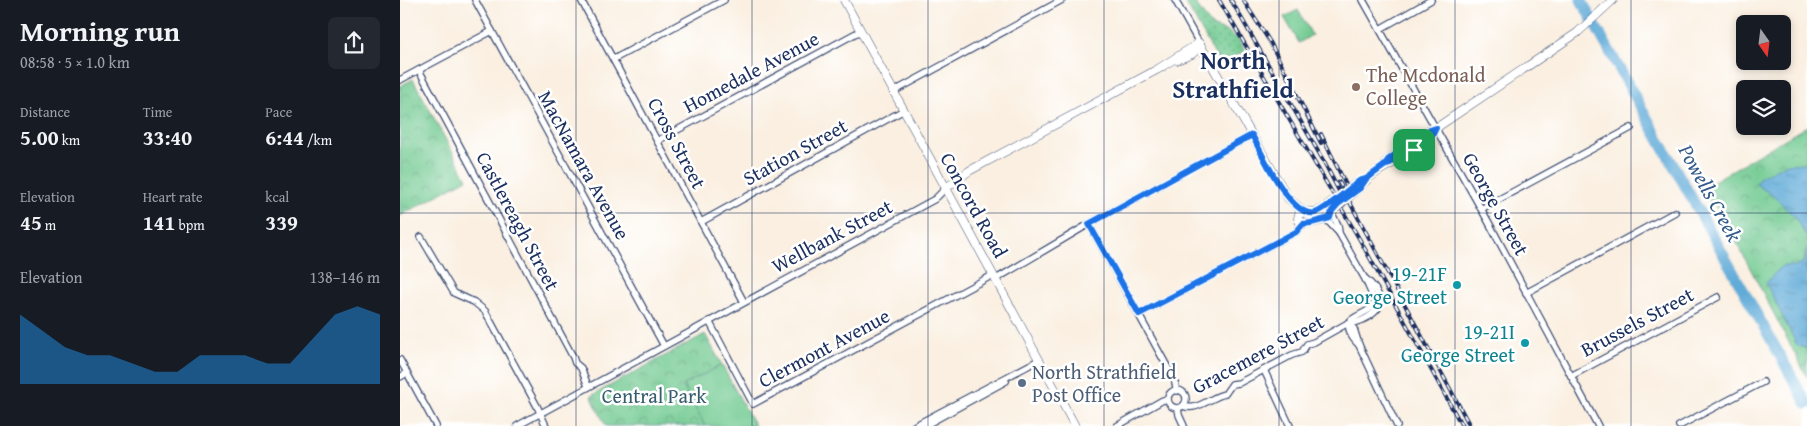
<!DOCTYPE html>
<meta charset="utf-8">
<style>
body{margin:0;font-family:"Gentium Book Plus",serif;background:#242831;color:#f1f3f6;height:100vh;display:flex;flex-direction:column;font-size:19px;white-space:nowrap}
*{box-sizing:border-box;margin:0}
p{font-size:16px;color:#9ea1a6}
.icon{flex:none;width:28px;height:28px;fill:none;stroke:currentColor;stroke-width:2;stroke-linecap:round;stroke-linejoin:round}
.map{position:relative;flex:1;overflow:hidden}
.drawer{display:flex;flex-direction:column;background:#171b24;width:400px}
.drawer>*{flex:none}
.needle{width:32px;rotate:166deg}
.controls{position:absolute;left:1336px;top:15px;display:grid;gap:10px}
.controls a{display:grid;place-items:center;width:55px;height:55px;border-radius:8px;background:#171b24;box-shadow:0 2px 8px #0003;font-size:25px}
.pin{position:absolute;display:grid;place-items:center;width:42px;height:42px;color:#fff;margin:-21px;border-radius:10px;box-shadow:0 2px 8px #0006}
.round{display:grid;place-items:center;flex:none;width:52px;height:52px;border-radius:8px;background:#242831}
.headline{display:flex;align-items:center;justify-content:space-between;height:85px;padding:0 20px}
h1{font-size:28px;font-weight:600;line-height:38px}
.figures{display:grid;grid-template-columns:repeat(3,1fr);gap:8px;height:85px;padding:5px 20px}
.figures div{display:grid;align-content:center}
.figures b{font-size:21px;font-weight:600}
.figures small{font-size:14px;font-weight:400}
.figures p{font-size:14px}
.chart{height:140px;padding:10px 20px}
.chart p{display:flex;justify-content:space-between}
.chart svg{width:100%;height:90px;margin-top:5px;fill:#1f6fb2;opacity:.7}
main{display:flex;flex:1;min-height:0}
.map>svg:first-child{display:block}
.grass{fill:url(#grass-dots);stroke:#467c77}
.park{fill:url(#park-crowns);stroke:#467c77}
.pitch{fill:#70c990;stroke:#467c77}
.water{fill:url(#water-ripples);stroke:#3e6d9b}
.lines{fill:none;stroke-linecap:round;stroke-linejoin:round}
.river{stroke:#60abd8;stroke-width:11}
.minor-casing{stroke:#3c4c72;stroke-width:8}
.major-casing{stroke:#3c4c72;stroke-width:9}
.minor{stroke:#fff;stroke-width:5.5}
.major{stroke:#fff;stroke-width:8}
.rail-casing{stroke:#1b2f5e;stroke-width:4}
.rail{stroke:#fff;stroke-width:2;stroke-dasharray:5.5;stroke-linecap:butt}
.major-bridge-casing{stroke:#3c4c72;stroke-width:9;stroke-linecap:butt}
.major-bridge{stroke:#fff;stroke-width:8}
.route-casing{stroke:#fff;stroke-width:10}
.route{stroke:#1a73e8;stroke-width:6}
.grid{fill:none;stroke:#1b2f5e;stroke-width:1;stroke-opacity:0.55}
.education-dot{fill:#8d6e63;stroke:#fff;stroke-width:2}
.culture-dot{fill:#0f9aa8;stroke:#fff;stroke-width:2}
.service-dot{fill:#5c6f8a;stroke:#fff;stroke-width:2}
.labels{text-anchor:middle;stroke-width:5;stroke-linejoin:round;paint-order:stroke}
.street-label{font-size:20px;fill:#1b2f5e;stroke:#fff}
.education-label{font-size:20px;fill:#785e54;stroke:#fff;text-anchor:start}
.culture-label{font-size:20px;fill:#0d838f;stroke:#fff;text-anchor:end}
.service-label{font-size:20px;fill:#4e5e75;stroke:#fff;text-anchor:start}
.park-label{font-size:20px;fill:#355d6d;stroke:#fff}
.water-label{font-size:21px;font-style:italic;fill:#335a89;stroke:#fff}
.district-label{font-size:25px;font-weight:bold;fill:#1b2f5e;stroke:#fff}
</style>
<main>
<section class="drawer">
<div class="headline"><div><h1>Morning run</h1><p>08:58 · 5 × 1.0 km</p></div><a class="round"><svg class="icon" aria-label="share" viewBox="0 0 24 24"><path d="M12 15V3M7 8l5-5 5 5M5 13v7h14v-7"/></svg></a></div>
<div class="figures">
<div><p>Distance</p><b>5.00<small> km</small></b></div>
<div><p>Time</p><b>33:40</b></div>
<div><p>Pace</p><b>6:44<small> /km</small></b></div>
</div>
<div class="figures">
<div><p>Elevation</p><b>45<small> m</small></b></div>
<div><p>Heart rate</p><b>141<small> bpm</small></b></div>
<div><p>kcal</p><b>339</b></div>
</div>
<div class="chart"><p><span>Elevation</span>138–146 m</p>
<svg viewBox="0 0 160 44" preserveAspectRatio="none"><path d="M0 44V10L10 18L20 26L30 30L40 30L50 34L60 38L70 38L80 30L90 30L100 30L110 34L120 34L130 22L140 10L150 6L160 10V44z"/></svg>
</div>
</section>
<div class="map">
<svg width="1407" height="426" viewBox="0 0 1407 426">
<defs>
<pattern id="grass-dots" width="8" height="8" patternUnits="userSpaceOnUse" patternTransform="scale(1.25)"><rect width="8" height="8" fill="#70c990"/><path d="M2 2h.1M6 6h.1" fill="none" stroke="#5ba479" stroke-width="1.8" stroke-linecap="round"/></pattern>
<pattern id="park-crowns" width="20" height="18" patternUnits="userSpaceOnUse" patternTransform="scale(1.25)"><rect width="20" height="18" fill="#70c990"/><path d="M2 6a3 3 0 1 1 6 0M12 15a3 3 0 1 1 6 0" fill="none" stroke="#5ba479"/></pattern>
<pattern id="water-ripples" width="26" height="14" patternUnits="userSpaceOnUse" patternTransform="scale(1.25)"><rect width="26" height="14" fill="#60abd8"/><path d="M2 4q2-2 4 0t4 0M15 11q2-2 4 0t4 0" fill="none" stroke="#4e8cb2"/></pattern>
</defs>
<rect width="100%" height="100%" fill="#fff"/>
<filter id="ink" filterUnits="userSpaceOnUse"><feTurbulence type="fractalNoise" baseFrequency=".02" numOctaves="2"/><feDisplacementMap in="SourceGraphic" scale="10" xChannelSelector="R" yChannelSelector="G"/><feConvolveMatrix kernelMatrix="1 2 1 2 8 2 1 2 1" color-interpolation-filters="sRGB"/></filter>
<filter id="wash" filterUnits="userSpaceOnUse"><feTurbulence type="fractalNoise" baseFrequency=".0096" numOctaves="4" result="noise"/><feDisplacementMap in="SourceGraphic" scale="20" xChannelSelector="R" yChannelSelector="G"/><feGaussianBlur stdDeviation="1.12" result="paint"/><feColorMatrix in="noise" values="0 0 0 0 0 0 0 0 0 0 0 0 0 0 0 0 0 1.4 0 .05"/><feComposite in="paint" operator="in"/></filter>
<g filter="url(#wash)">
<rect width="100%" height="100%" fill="#faefe0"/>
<path class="grass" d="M784 0H793L811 26 829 32 834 37 837 36 845 51 820 64Z"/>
<g class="park">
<path d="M13 79 67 179 0 216V86Z"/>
<path d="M1407 126V377L1320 211 1301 193 1302 188Z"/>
<path d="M305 334 322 365 283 385 305 426H206L191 396Z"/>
</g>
<g class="pitch">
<path d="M898 10 912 35 899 43 884 17Z"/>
<path d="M322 365 355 426H305L283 385Z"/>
</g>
<g class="water">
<path d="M1407 163V237L1394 216 1376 198 1356 184 1360 177 1386 164Z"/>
<path d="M1407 248V349L1397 345 1366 283 1382 266H1395L1404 262Z"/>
</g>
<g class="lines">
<path class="river" d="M1181 0 1407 404"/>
</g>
</g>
<g filter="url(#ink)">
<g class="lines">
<g class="minor-casing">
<g id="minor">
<path d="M75 0 264 346"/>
<path d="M181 0 344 302"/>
<path d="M775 0 799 43"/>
<path d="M963 0 1088 221 1198 426"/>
<path d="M980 29 1031 0"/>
<path d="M214 59 324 0"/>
<path d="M19 70 173 357 175 363 181 368 188 386"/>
<path d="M0 80 92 31"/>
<path d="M493 92 662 0"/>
<path d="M257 141 460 31"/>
<path d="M1081 209 1231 128"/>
<path d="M932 214 938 225 939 233"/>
<path d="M926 219 939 233 965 279 975 301C972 313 955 314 948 323 949 333 952 338 959 345"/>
<path d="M301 222 504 110"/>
<path d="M689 224 774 379 777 391"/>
<path d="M21 237 54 293 74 302 85 311 137 406 146 426"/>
<path d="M596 279 689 224 852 135"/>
<path d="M1126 293 1275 212"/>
<path d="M739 314 896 232 903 224"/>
<path d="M309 321 353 404 593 275"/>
<path d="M948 323 954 329 959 345 997 426"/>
<path d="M948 323C959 324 975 315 980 305 981 294 974 286 966 279"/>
<path d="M0 360 36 426"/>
<path d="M864 370 890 426"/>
<path d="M1171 376 1318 297"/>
<path d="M0 377 7 373"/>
<circle cx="777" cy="399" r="9"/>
<path d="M783 406C797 412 812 396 825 394L832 384 839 383 892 355 902 352 907 344 914 342 948 323"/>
<path d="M778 408 779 415 784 426"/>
<path d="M117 426 535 199 546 188"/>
<path d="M514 426 639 360"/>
<path d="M524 426 606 381"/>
<path d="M717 426 763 400H768"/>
<path d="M1279 426 1363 382"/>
</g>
</g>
<g class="major-casing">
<g id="major">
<path d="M444 0 675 426"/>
<path d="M777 60 792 54 801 46"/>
<path d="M758 69 799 43 888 198 904 212H916L929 206 932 211V215C926 220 906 226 899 221L898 218 899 214 904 212"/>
<path d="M984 166 988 160 1027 131 1036 128 1177 33 1213 0"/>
<path d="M960 187C980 162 1020 158 1036 128"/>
<path d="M546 188 569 171 762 67"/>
</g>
</g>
<use href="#minor" class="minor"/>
<use href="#major" class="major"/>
<g class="rail-casing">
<g id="rail">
<path d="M819 0 960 240 1062 426"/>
<path d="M831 0 923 160 939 191"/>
<path d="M843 0 870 42 921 143"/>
<path d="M921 134 946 185"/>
<path d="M939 182 1070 426"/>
</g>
</g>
<use href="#rail" class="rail"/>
<g class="major-bridge-casing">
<g id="major-bridge">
<path d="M926 206 959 181"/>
<path d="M935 209 960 187"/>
</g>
</g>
<use href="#major-bridge" class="major-bridge"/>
</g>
</g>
<g class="lines" filter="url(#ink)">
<g class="route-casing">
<path id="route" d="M1014 150 984 166 966 179 959 181C949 189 925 210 915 213 890 218 862 153 852 135L689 224 739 314 896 232 903 224 911 223 930 218 932 211 938 204 960 188 966 179 984 166 988 160 1027 131 1036 128 1031 138 1014 150"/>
</g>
<use href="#route" class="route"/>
</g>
<path class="grid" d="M176 0V426M352 0V426M528 0V426M704 0V426M879 0V426M1055 0V426M1231 0V426M0 213H1407"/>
<circle class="education-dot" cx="956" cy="87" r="5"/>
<g class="culture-dot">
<circle cx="1057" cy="285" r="5"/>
<circle cx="1125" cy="343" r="5"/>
</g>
<circle class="service-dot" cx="622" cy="383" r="5"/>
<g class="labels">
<g class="street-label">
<text transform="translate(351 72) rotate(-28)" y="7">Homedale Avenue</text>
<text transform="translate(277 143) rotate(62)" y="7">Cross Street</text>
<text transform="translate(395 152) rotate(-29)" y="7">Station Street</text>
<text transform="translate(184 165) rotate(61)" y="7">MacNamara Avenue</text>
<text transform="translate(1096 204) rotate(61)" y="7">George Street</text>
<text transform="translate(574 205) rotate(61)" y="7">Concord Road</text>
<text transform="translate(118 221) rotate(62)" y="7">Castlereagh Street</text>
<text transform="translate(432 236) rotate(-28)" y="7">Wellbank Street</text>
<text transform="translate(1237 322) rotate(-28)" y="7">Brussels Street</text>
<text transform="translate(424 348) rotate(-28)" y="7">Clermont Avenue</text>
<text transform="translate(858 354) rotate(-28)" y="7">Gracemere Street</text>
</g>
<g class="education-label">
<text x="966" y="82">The Mcdonald<tspan x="966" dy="23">College</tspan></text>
</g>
<g class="culture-label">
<text x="1047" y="281">19-21F<tspan x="1047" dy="23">George Street</tspan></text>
<text x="1115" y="339">19-21I<tspan x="1115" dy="23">George Street</tspan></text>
</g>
<g class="service-label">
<text x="632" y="379">North Strathfield<tspan x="632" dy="23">Post Office</tspan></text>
</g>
<g class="park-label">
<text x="254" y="403">Central Park</text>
</g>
<g class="water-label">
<text transform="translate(1310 193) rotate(61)" y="7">Powells Creek</text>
</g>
<g class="district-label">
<text x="833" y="69">North<tspan x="833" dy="29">Strathfield</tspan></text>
</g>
</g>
</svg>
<div class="controls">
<a><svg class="needle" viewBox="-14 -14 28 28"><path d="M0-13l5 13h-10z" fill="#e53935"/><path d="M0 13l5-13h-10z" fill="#9ea1a6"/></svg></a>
<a><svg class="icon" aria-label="layers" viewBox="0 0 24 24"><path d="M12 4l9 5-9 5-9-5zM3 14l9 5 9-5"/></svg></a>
</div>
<div class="pin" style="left:1014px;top:150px;background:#1e9e55"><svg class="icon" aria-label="arrive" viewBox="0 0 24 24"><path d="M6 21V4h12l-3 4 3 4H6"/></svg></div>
</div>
</main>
